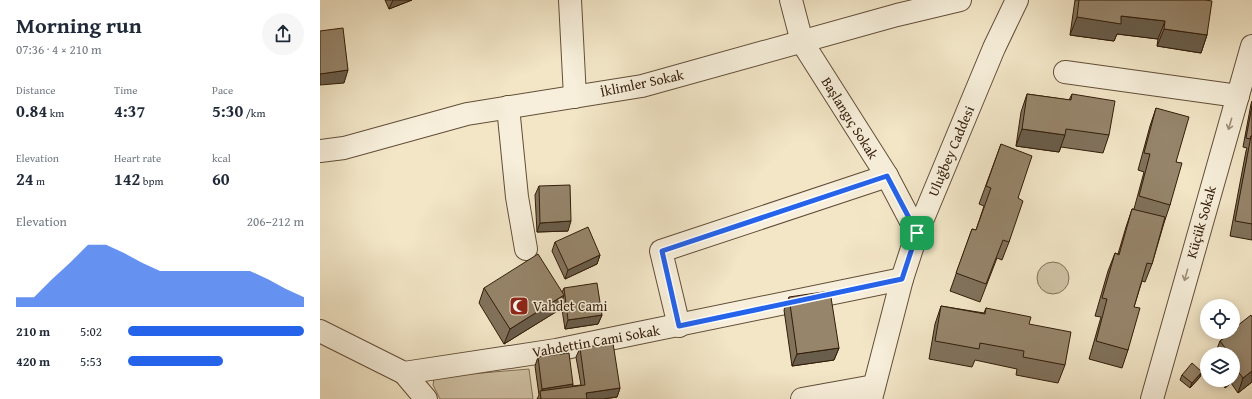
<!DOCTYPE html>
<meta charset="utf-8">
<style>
body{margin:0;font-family:"Gentium Book Plus",serif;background:#f6f6f7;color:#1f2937;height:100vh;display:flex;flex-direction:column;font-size:15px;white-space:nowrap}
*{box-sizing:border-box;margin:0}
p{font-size:13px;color:#747a83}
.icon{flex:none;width:22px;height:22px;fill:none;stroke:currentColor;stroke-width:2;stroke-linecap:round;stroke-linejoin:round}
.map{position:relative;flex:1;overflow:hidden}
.drawer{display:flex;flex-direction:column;background:#fff;width:320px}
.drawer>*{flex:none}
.controls{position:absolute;left:880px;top:299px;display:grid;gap:8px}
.controls a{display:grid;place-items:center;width:40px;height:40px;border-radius:50%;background:#fff;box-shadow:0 2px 10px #0003;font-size:20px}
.pin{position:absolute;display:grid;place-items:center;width:34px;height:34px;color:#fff;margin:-17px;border-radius:8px;box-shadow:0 2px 6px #0006}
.round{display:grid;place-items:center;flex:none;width:42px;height:42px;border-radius:21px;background:#f6f6f7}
.headline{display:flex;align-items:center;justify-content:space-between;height:68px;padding:0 16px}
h1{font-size:22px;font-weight:700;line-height:30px}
.metrics{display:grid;grid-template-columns:repeat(3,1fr);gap:6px;height:68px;padding:4px 16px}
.metrics div{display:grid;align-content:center}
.metrics b{font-size:17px;font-weight:700}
.metrics small{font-size:11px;font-weight:400}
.metrics p{font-size:11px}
.chart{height:112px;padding:8px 16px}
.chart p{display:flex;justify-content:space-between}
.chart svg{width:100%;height:72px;margin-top:4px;fill:#2563eb;opacity:.7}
ul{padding:0 16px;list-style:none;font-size:13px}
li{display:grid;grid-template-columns:64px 48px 1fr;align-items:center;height:30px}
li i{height:10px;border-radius:5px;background:#2563eb}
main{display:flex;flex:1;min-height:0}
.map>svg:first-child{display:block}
.green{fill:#d1c4a7;stroke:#827058}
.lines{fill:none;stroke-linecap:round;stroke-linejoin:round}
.minor-casing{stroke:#624e38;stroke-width:24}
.minor{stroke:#f7efdb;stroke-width:22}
.wall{fill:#81725c;stroke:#321c08}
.shaded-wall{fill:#695d4b;stroke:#321c08}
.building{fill:#96856b;stroke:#321c08}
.oneway{stroke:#9e907c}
.route-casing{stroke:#fff;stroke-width:8}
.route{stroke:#2563eb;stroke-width:5}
.labels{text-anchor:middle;stroke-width:3;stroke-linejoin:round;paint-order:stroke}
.street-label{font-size:14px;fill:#321c08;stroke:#f7efdb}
.poi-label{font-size:14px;fill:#321c08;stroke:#f7efdb;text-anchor:start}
</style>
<main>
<section class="drawer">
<div class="headline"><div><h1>Morning run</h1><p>07:36 · 4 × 210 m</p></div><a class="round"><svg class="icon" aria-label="share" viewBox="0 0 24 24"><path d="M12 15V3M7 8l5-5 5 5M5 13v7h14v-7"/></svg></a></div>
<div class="metrics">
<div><p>Distance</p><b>0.84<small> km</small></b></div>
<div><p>Time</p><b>4:37</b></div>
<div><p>Pace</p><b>5:30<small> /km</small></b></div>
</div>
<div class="metrics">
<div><p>Elevation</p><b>24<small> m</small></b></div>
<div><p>Heart rate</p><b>142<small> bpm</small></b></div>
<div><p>kcal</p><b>60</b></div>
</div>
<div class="chart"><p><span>Elevation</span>206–212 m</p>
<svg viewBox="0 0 160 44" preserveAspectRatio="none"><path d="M0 44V38L10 38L20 27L30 17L40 6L50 6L60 11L70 17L80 22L90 22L100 22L110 22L120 22L130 22L140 27L150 33L160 38V44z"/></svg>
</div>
<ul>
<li><b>210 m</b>5:02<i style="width:100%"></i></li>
<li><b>420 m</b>5:53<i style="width:54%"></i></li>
</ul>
</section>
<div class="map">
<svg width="932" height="399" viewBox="0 0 932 399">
<rect width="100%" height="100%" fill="#f2e6c7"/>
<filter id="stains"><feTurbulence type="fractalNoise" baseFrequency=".005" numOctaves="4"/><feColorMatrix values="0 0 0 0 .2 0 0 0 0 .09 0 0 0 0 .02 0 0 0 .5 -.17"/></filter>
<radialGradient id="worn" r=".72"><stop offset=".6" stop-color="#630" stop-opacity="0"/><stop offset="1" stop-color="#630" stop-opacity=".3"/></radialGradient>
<g class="green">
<circle cx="733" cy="278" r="16"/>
<path d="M209 369 213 399H120L113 385 114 378 126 376Z"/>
</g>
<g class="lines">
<g class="minor-casing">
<g id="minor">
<path d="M250 0 255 97"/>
<path d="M471 0 482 42 567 176 597 233"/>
<path d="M745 72 918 96"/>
<path d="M188 107 197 197 206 249"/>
<path d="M0 151 24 148 147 114 322 86 577 15 640 0"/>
<path d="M359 326 341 251 567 176"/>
<path d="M0 331 84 373 236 350 582 279"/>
<path d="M84 373 106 399"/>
<path d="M482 399 554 386"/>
<path d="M551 399 582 279 597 233 674 48 697 0"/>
<path d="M832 399 932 46"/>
</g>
</g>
<use href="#minor" class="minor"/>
</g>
<g class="wall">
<path d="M65 0H92L69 9Z"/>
<path d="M755 0H885L887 35 881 53 837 46 838 39 797 34 794 41 750 35Z"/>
<path d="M707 94 749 100 752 94 789 135 783 153 741 147 739 152 696 146 701 112Z"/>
<path d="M932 101V240L910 236 926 151 927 148 923 147 931 104Z"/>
<path d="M836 108 856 162 850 205 844 223 832 264 825 282 822 281 814 307 808 350 802 368 769 359 781 317 775 316 788 271 795 253 798 254 806 227 812 209H814L824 172 818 170 830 126Z"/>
<path d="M681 144 698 198 689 242 682 260 677 258 660 302 630 291 652 229 656 230 664 206 659 204Z"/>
<path d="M219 186 248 231 217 232 215 195Z"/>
<path d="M235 242 280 255 277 264 245 279 232 251Z"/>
<path d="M164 288 242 292 244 288 282 315 278 324 245 329 241 303 239 310 184 344 159 303Z"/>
<path d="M469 297 519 348 514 360 472 366 464 310Z"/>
<path d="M621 306 664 313 666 308 709 324 745 365 738 383 696 375 697 369 655 360 652 367 609 359 615 324Z"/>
<path d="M932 317V382L918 393 911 383 905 388 899 380H913V354H895L900 341 915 330 917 326Z"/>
<path d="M260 348 300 388 297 397 283 399H217L219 395 215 366 218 357 253 384 252 386 261 385 256 357Z"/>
<path d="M882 372 880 377 870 388 860 380 862 375Z"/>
</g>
<g class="shaded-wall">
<path d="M73 0H92L69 9Z"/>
<path d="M801 16 845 21 838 39 797 34 794 41 750 35 757 17Z"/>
<path d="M844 29 887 35 881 53 837 46Z"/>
<path d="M28 70 24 83 0 85V74Z"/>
<path d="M702 129 745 135 739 152 696 146Z"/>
<path d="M251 221 248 231 217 232 220 223Z"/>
<path d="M280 255 277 264 245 279 248 270Z"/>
<path d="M244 295 239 310 184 344 190 329Z"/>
<path d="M282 315 278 324 245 329 248 320Z"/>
<path d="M519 348 514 360 472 366 477 354Z"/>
<path d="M916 369 913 378V371Z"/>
<path d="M932 371V382L918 393 923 378Z"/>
<path d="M882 372 880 377 870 388 872 383Z"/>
<path d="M908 380H912L911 383 905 388Z"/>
<path d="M253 384 250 393 221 394 222 389Z"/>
<path d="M300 388 297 397 283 399H264L266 393Z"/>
</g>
<g class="building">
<path d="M759 0H885L892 1 887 35 844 29 845 21 801 16V24L757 17Z"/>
<path d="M23 28 28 70 0 74V31Z"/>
<path d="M707 94 751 100 752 94 795 101 789 135 746 129 745 135 702 129Z"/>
<path d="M932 106V136H931L930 139 926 138Z"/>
<path d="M836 108 869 117 856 162 862 163 850 205 819 196 830 154 824 153Z"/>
<path d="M931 136H932V224L915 221Z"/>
<path d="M681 144 712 156 698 198 703 201 689 242 683 240 666 284 636 273 652 229 656 230 671 188 666 186Z"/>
<path d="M250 185 251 221 220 223 219 186Z"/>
<path d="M812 209 845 217 832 264 827 263 814 307 820 308 808 350 776 341 787 299 782 298 795 253 799 255Z"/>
<path d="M268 227 280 255 248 270 235 242Z"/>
<path d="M218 254 244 295 190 329 164 288Z"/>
<path d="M277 283 282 315 248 320 244 288Z"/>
<path d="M510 291 519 348 477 354 469 297Z"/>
<path d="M621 306 665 314 666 308 711 317 709 324 751 332 745 365 703 357 704 351 660 343 659 349 615 341Z"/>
<path d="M931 315 932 317V371L923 378 916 369 913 371V354H899L906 349 900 341 918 328 917 326Z"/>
<path d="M293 343 300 388 266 393 267 399H221L220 391 265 385 260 348Z"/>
<path d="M249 353 253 384 222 389 218 357Z"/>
<path d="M872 363 882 372 872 383 862 375Z"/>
</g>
<defs><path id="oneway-shaft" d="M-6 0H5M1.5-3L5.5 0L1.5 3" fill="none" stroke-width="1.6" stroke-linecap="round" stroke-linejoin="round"/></defs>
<g class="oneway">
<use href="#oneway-shaft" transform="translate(910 124) rotate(106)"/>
<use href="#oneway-shaft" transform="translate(866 275) rotate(106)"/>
</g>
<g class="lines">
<g class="route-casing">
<path id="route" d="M567 176 597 233 582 279 359 326 342 251Z"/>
</g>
<use href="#route" class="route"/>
</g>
<defs>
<g id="mosque-square" transform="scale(1)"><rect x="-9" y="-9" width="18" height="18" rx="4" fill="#8f2418" stroke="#f7efdb"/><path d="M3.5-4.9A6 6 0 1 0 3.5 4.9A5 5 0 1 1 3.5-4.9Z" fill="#fff"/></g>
</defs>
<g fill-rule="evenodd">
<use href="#mosque-square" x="199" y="306"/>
</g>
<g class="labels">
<g class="street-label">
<text transform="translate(322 83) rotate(-12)" y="5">İklimler Sokak</text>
<text transform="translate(530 118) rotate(58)" y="5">Başlangıç Sokak</text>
<text transform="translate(631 151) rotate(-67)" y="5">Uluğbey Caddesi</text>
<text transform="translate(881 222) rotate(-74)" y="5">Küçük Sokak</text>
<text transform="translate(276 341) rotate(-10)" y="5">Vahdettin Cami Sokak</text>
</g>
<g class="poi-label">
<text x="213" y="311">Vahdet Cami</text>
</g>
</g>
<rect width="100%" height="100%" filter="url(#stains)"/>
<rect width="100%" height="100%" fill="url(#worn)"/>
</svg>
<div class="controls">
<a><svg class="icon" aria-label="locate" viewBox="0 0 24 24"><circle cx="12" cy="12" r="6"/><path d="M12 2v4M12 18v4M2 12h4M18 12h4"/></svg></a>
<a><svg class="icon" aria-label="layers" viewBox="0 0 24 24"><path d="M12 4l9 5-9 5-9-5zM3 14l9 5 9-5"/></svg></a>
</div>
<div class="pin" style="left:597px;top:233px;background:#1e9e55"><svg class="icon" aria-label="arrive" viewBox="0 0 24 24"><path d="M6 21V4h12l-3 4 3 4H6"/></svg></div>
</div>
</main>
